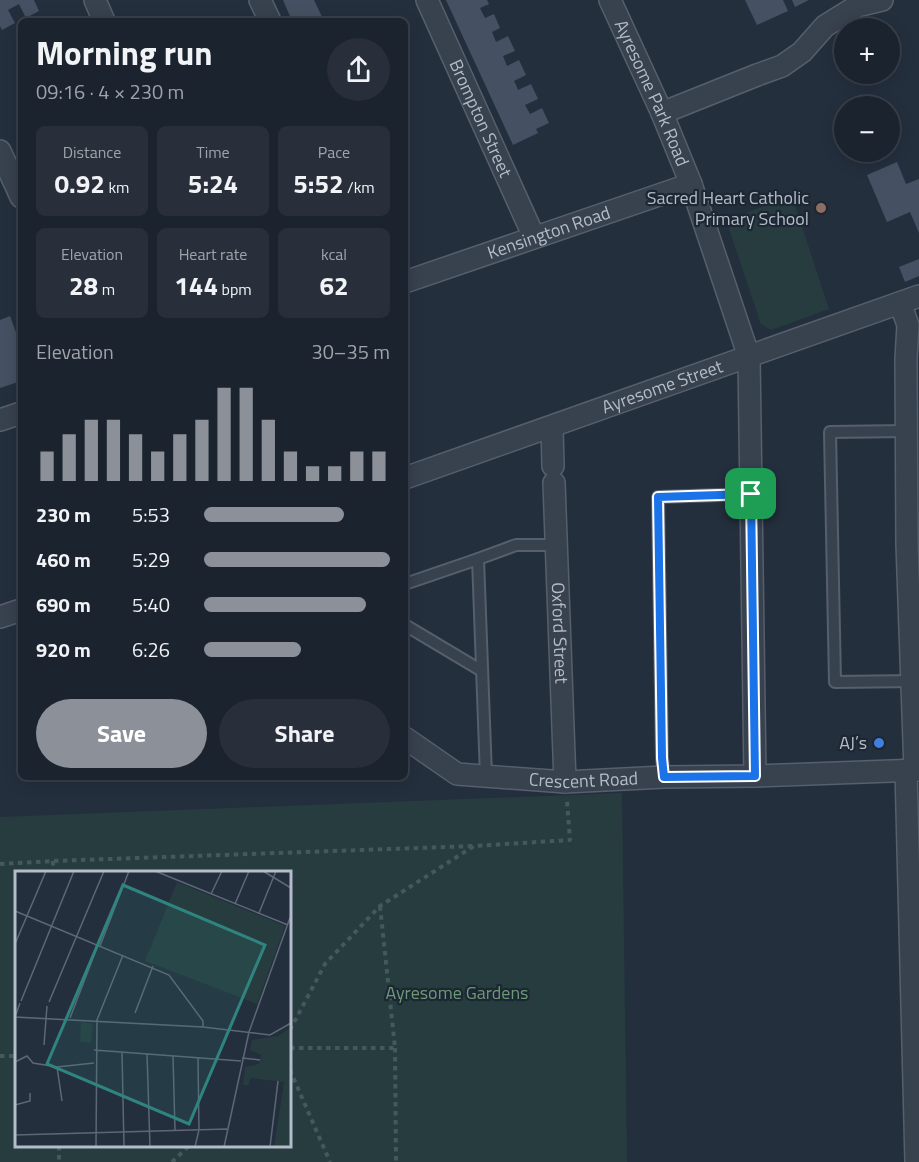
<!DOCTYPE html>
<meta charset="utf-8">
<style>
body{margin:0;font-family:"Titillium Web",sans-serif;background:#282f3a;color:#f1f3f6;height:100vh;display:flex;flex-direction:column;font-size:22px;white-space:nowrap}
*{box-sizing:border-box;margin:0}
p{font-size:20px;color:#a0a4aa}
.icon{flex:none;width:33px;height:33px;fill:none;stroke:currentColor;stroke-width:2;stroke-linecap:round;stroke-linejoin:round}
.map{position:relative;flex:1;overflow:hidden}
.details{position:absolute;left:18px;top:18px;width:390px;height:762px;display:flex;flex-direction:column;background:#1b232e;border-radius:9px;box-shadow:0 3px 15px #0003,0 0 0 2px #39404a}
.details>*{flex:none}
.tools{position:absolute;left:834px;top:18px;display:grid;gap:12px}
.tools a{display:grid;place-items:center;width:66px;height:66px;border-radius:50%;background:#1b232e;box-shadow:0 3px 15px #0003,0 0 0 2px #39404a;font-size:30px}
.pin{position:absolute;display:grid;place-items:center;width:51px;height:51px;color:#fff;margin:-26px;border-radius:12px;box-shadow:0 3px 9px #0006}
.round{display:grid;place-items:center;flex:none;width:63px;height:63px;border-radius:32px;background:#282f3a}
.head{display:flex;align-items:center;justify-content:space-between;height:102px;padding:0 18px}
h1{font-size:33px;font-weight:700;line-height:45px}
.metrics{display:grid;grid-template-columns:repeat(3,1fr);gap:9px;height:102px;padding:6px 18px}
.metrics div{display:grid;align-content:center;border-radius:9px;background:#282f3a;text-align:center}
.metrics b{font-size:26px;font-weight:700}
.metrics small{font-size:16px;font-weight:400}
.metrics p{font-size:16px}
.chart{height:168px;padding:12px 18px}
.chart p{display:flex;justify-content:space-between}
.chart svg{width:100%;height:108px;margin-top:6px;stroke:#8c9099;stroke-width:6}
.button{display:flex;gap:12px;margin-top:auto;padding:12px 18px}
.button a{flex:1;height:69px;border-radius:36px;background:#8c9099;color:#fff;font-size:24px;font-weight:700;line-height:69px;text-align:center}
.button a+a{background:#282f3a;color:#f1f3f6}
ul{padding:0 18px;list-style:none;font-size:20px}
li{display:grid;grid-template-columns:96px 72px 1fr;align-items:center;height:45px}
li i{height:15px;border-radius:8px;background:#8c9099}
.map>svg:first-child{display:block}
.green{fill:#263c3f;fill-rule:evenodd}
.building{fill:#455162}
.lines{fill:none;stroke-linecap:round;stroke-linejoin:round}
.service-casing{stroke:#565f6c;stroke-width:14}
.minor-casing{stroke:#565f6c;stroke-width:24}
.path{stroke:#44595c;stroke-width:4;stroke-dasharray:4.5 4.5;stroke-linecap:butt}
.service{stroke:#38414e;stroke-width:10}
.minor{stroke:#38414e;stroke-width:21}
.route-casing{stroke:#fff;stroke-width:12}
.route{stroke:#1a73e8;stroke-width:8}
.education-dot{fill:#8d6e63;stroke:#1d2633;stroke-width:2}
.shop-dot{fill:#3f7fe0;stroke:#1d2633;stroke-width:2}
.labels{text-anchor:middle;stroke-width:4.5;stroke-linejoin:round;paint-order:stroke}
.street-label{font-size:18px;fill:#b4bcc9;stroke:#1d2633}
.poi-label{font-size:18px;fill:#b4bcc9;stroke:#1d2633;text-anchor:end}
.park-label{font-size:18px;fill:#6b9a76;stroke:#1d2633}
.inset-road{fill:none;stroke:#5e6776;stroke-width:1.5}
.view{fill:#308480;fill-opacity:0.15;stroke:#308480;stroke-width:3}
.inset-edge{fill:none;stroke:#b4bcc9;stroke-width:3}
</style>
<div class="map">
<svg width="919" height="1162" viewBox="0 0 919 1162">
<rect width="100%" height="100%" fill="#242f3e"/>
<g class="green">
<path d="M792 196 829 309 771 330 761 324 726 220Z"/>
<path d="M622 793 627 1162H0V817ZM16 872H290V1146H16Z"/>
</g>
<g class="building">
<path d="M0 0H34L39 11 26 18 19 4 8 10 15 23 2 30 0 26Z"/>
<path d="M283 0H314L324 21H292Z"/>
<path d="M446 0H487L489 4 480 8 485 18 494 14 500 28 492 32 496 42 508 36 515 51 503 56 507 66 519 60 526 75 514 81 516 85 518 90 531 84 538 99 525 105 530 114 542 108 549 123 536 129 538 133 513 145Z"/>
<path d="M745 0H783L788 11 757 25Z"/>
<path d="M792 0H809L795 7Z"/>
<path d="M897 162 906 184 919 179V233L910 212 887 222 867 175Z"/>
<path d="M919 259V276L905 282 899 267Z"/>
<path d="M10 316 21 346V381L0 388V320Z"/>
</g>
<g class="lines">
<g class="service-casing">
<g id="service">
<path d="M907 431 830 432 835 682 916 681"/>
<path d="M478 559 516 545H556"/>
<path d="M405 584 478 559 486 776"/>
<path d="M405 625 482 671"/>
<path d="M664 777 662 758 658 497 751 494"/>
</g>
</g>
<g class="minor-casing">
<g id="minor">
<path d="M95 0 104 21"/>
<path d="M260 0 270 21"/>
<path id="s1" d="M427 0 534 237"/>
<path id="s2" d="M610 0 662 113 691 184 749 357 755 776"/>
<path d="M662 113 757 75 782 66 802 52 825 26 857 6 882 0"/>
<path d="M0 151 21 197"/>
<path id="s3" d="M405 282 691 184"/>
<path d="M900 303 908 325 906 359 907 544 915 770"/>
<path d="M0 420 21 413"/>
<path d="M552 427 553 466"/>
<path id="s4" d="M405 478 919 296"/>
<path id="s5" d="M554 483 565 782"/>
<path d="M0 617 21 610"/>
<path id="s6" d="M405 738 457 774 565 782 664 777 755 776 919 770"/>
<path d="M906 770 916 1162"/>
</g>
</g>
<g class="path">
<path d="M53 861V872"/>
<path d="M0 864 53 861 474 846"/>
<path d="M290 1030 325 964 380 906 474 846 570 840 567 801"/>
<path d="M290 1048H395L380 906"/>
<path d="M395 1048 396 1162"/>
<path d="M0 1056H16"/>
<path d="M290 1070 330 1162"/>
<path d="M59 1146V1162"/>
<path d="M172 1162 189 1146"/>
</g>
<use href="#service" class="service"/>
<use href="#minor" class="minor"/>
</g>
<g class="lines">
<g class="route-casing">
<path id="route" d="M751 494 755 776 664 777 662 758 658 497Z"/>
</g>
<use href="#route" class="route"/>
</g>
<circle class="education-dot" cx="821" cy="208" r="6"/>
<circle class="shop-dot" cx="879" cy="743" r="6"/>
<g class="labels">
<g class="street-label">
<text dy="6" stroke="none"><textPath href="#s2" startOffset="102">Ayresome Park Road</textPath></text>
<text dy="6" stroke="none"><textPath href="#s1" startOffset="130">Brompton Street</textPath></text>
<text dy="6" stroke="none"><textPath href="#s3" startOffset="152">Kensington Road</textPath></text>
<text dy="6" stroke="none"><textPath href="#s4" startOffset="273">Ayresome Street</textPath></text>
<text dy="6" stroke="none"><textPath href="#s5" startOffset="150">Oxford Street</textPath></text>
<text dy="6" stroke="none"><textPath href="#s6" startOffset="190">Crescent Road</textPath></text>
</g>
<g class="poi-label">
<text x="809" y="204">Sacred Heart Catholic<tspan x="809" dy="21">Primary School</tspan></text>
<text x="867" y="749">AJ’s</text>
</g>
<g class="park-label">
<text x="457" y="999">Ayresome Gardens</text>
</g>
</g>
<g transform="translate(15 871)">
<rect width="276" height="276" fill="#242f3e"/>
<path d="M162 11 270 55 242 133 130 90ZM66 151 78 153 76 172 65 171ZM276 156V276H259L269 211 235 207 234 214H228L230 196 244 193 246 184 235 179 237 169 263 165Z" fill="#263c3f"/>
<path class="inset-road" d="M140 0 273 54M248 0 276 17M196 23 207 0M220 33 234 0M0 40 154 104 188 150V156M244 42 261 0M0 73 31 0M85 75 114 0M6 130 59 0M34 131 89 0M5 132 0 146 188 156 255 164 276 152M120 142 138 95M55 147 83 74M234 161 276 44M29 174 32 135M79 179 226 190M107 181 109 276M132 183 135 276M158 185 160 260M227 187 245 189M0 191 12 185 18 192 42 196 79 192M42 196 47 230M0 234 15 230V222M0 264 212 258M81 276 82 149 108 84M180 276 184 259 183 187M209 276 234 161M255 276 263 210"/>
<path class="view" d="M108 14 250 74 174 253 32 193Z"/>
<rect width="276" height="276" class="inset-edge"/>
</g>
</svg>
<div class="tools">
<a>+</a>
<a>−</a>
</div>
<div class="pin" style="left:751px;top:494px;background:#1e9e55"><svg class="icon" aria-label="arrive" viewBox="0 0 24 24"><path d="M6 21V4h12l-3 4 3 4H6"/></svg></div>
<section class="details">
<div class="head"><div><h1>Morning run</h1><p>09:16 · 4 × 230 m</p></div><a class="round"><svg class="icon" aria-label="share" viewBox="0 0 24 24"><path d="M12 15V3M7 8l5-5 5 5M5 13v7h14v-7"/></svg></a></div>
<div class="metrics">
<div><p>Distance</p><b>0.92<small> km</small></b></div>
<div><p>Time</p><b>5:24</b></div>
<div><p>Pace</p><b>5:52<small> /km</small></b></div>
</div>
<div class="metrics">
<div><p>Elevation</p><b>28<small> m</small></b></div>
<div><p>Heart rate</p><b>144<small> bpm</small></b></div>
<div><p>kcal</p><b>62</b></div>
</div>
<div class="chart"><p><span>Elevation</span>30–35 m</p>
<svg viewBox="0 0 160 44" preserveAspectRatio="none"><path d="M5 44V32M15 44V25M25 44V19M35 44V19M45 44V25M55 44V32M65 44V25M75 44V19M85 44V6M95 44V6M105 44V19M115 44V32M125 44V38M135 44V38M145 44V32M155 44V32"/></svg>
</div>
<ul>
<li><b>230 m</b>5:53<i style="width:75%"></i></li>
<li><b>460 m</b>5:29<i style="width:100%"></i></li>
<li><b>690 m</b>5:40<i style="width:87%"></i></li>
<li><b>920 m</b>6:26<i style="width:52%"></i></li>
</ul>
<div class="button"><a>Save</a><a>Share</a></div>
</section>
</div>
